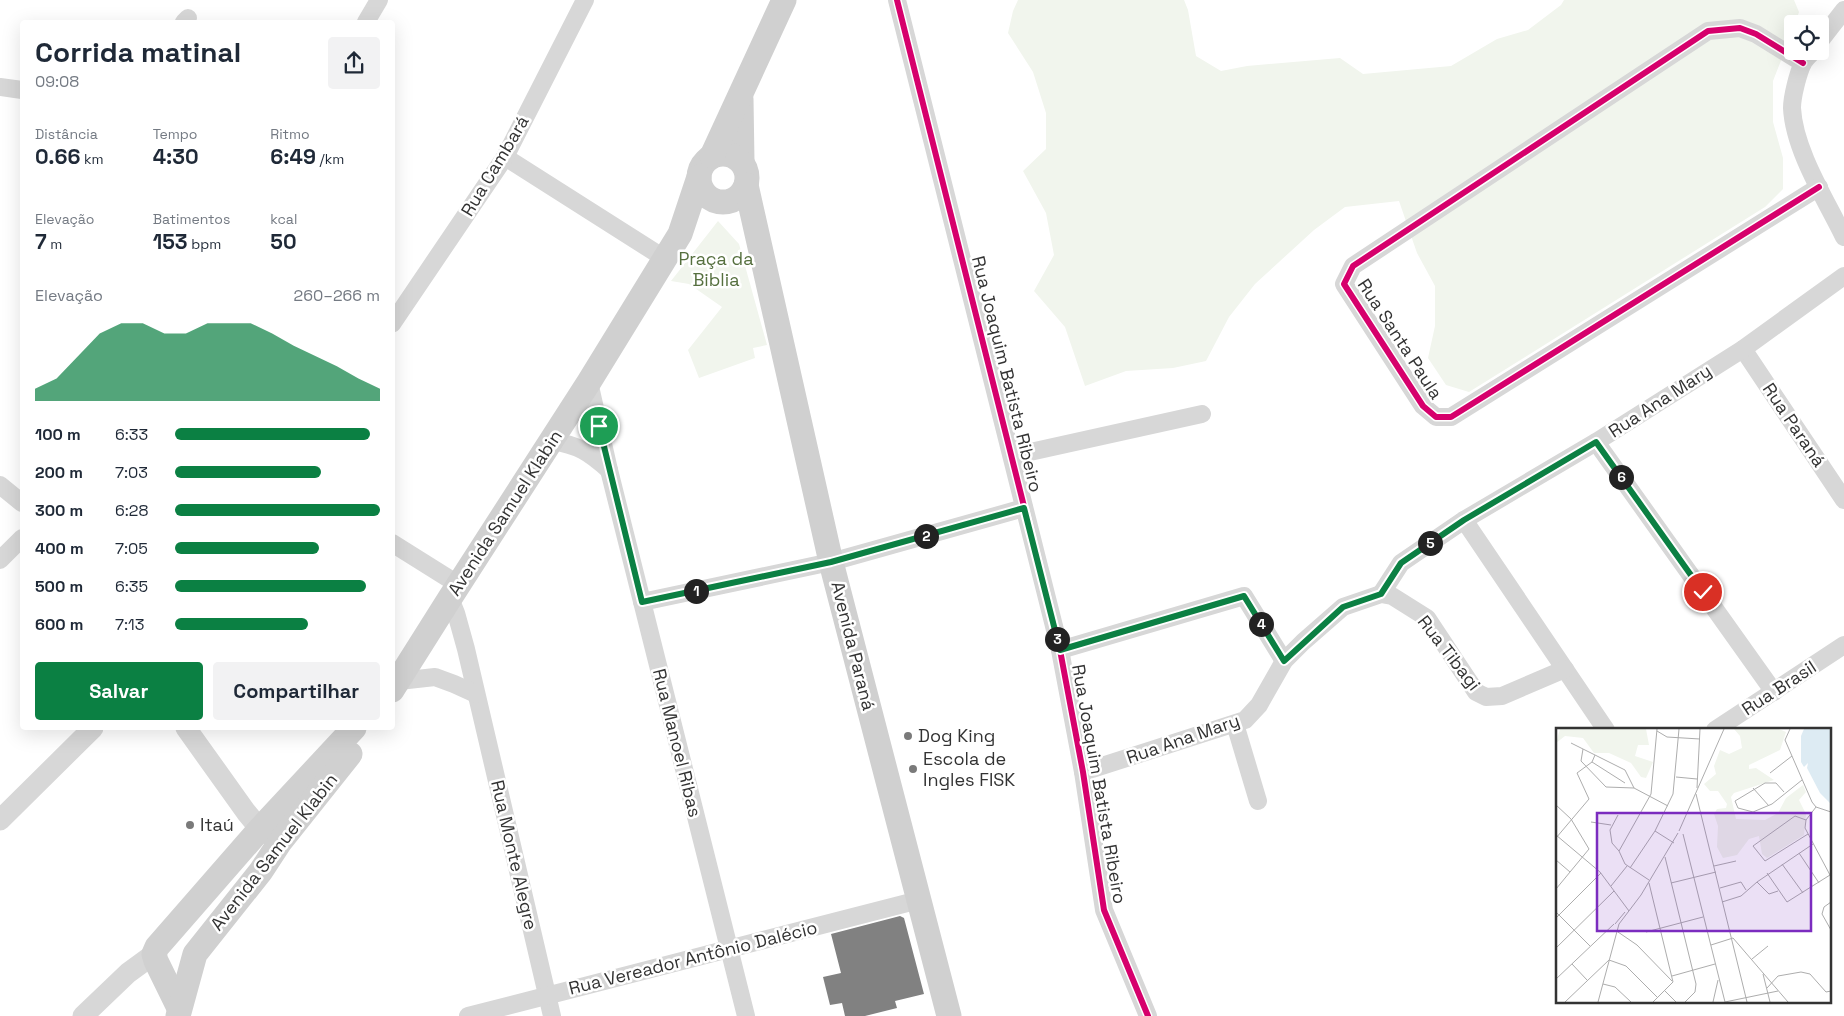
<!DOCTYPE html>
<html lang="pt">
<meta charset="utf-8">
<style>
body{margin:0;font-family:"Space Grotesk",sans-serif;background:#f2f2f3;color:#1f2937;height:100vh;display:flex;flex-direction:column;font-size:19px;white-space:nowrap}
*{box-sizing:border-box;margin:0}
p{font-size:16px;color:#747a83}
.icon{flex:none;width:28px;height:28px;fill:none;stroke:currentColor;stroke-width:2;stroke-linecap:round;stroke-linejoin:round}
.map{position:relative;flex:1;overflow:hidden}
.sheet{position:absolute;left:20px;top:20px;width:375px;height:710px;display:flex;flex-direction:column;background:#fff;border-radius:5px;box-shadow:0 5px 20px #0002}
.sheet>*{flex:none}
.tools{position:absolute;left:1784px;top:15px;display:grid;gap:10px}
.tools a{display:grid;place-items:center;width:45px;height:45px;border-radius:5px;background:#fff;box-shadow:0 5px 20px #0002;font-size:25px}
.pin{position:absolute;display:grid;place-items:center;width:42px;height:42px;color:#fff;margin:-21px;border:2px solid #fff;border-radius:50%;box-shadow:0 1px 5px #0007}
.km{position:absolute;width:25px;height:25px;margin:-12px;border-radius:50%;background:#222;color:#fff;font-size:14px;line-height:25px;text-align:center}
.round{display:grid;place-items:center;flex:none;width:52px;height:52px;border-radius:5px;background:#f2f2f3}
.overview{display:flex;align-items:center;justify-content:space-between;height:85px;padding:0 15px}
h1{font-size:28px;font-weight:800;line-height:38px}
.metrics{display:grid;grid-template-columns:repeat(3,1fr);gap:8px;height:85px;padding:5px 15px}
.metrics div{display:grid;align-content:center}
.metrics b{font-size:21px;font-weight:800}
.metrics small{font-size:14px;font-weight:400}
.metrics p{font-size:14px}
.chart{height:140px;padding:10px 15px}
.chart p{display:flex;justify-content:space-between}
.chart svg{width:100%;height:90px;margin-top:5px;fill:#0b8043;opacity:.7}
.action{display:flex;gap:10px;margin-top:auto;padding:10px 15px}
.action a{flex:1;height:58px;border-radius:5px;background:#0b8043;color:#fff;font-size:20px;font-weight:800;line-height:58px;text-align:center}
.action a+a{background:#f2f2f3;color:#1f2937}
ul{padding:0 15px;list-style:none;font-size:16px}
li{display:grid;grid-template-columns:80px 60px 1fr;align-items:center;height:38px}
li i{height:12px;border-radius:6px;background:#0b8043}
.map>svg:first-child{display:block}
.green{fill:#f1f5ed}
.building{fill:#818181}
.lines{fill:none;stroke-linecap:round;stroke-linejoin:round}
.minor{stroke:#d7d7d7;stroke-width:18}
.tertiary{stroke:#d7d7d7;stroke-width:21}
.secondary{stroke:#d0d0d0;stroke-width:25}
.cycleway-casing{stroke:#fff;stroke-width:9}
.cycleway{stroke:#d6006c;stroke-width:6}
.route-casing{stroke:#fff;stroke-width:10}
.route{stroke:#0b8043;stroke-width:6}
.poi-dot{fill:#7a7a7a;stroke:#fff;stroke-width:2}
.labels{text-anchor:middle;stroke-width:5;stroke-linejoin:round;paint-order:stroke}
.street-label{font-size:18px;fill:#333;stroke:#fff}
.park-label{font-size:18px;fill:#56703f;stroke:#fff}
.poi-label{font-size:18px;fill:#333;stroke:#fff;text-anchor:start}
.inset-road{fill:none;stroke:#adadad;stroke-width:1}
.view{fill:#7b2cbf;fill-opacity:0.15;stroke:#7b2cbf;stroke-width:2.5}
.inset-edge{fill:none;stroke:#333;stroke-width:2.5}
</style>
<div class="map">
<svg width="1844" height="1016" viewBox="0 0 1844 1016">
<rect width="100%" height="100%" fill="#fff"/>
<g class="green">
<path d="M1018 0H1184L1188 10 1196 56 1221 71 1247 66 1340 58 1363 74 1451 66 1497 39 1528 30 1561 5 1564 0H1794L1799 12 1795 24H1792L1791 35 1773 81V122L1783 158V189L1765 207 1469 392 1446 385 1428 358 1435 326V286L1417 253 1399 201 1345 207 1314 230 1255 284 1229 317 1206 361 1173 368 1126 371 1085 386 1065 327 1034 291 1054 255 1046 213 1023 171 1046 149V113L1033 72 1008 33 1013 11Z"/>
<path d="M718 221 739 244 767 345 753 348 755 358 699 378 688 350 722 307 689 284 671 281Z"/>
</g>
<path class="building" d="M900 916 904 918 924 994 895 1001 897 1008 865 1016H845L842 1003 830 1005 823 977 841 973 831 934Z"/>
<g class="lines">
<g class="minor">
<path d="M897 0 1060 650 1083 772 1104 910 1148 1016"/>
<path d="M184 22 188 18"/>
<path d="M366 22 379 0"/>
<path d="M1820 41 1844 10"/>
<path d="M1813 51C1810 55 1805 59 1803 63 1798 73 1792 97 1792 108 1794 150 1826 200 1844 237"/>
<path d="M1803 63 1756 34 1740 28 1708 31 1353 266 1344 284 1423 406 1436 417H1451L1819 187"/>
<path d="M0 87 22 90"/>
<path d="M505 157 664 258"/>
<path d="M392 324 505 157 585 0"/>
<path d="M1743 349 1844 500"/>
<path d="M589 382 609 470 746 1016"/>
<path d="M552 441C578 445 589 452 609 470"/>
<path d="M1596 442 1774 692"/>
<path d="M1012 456 1202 414"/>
<path d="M0 485 22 503"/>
<path d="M1464 520 1606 730"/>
<path d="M392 543 459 585"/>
<path d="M0 560 22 538"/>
<path d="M1381 594 1401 563 1464 520 1596 442 1743 349 1844 276"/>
<path d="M450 598 456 613 466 649 552 1016"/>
<path d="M642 602 831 562 1024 508"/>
<path d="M1060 650 1244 596 1284 661"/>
<path d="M399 681 435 677 454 684 476 694"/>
<path d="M1235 724 1258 801"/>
<path d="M1715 730 1844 645"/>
<path d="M1083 772 1245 720 1259 705 1284 661 1303 642 1343 607 1381 594 1392 596 1427 618 1476 692 1486 697 1502 696 1565 669"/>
<path d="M468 1016 919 900"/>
</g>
<g class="tertiary">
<path d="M186 728 246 812 260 829 274 838"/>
<path d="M0 820 93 728"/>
<path d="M83 1016 128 973 154 954"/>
</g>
<g class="secondary">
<path d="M741 99 742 162"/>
<circle cx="723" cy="178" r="24"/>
<path d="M712 156 784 0"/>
<path d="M746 185 831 562 949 1016"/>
<path d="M392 690 450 598 589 382 680 234 699 177"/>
<path d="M179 1008 156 961 154 954 157 947 260 829 354 728"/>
<path d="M178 1016 195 954 261 871 280 842 350 754"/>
</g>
<g class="cycleway-casing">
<g id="cycleway">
<path d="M897 0 1060 650 1083 772 1104 910 1148 1016"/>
<path d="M1803 63 1756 34 1740 28 1708 31 1353 266 1344 284 1423 406 1436 417H1451L1819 187"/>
</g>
</g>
<use href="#cycleway" class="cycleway"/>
</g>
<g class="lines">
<g class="route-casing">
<path id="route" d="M599 426 642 602 831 562 1024 508 1060 650 1244 596 1284 661 1343 607 1381 594 1401 563 1464 520 1596 442 1703 592"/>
</g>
<use href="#route" class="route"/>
</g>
<g class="poi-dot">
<circle cx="908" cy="736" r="5"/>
<circle cx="913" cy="769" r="5"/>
<circle cx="190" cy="825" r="5"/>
</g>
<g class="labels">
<g class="street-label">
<text transform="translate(495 166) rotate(-59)" y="6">Rua Cambará</text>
<text transform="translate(1400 339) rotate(57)" y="6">Rua Santa Paula</text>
<text transform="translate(1007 374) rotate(76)" y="6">Rua Joaquim Batista Ribeiro</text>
<text transform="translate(1660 401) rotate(-33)" y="6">Rua Ana Mary</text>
<text transform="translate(1794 425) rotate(56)" y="6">Rua Paraná</text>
<text transform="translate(505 513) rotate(-57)" y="6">Avenida Samuel Klabin</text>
<text transform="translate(853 646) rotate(76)" y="6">Avenida Paraná</text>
<text transform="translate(1449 653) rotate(52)" y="6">Rua Tibagi</text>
<text transform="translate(1779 688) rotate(-33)" y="6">Rua Brasil</text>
<text transform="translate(1183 739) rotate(-19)" y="6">Rua Ana Mary</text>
<text transform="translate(677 743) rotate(76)" y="6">Rua Manoel Ribas</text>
<text transform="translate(1099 784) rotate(80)" y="6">Rua Joaquim Batista Ribeiro</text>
<text transform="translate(274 852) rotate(-52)" y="6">Avenida Samuel Klabin</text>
<text transform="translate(514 855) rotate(77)" y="6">Rua Monte Alegre</text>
<text transform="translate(693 958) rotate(-14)" y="6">Rua Vereador Antônio Dalécio</text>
</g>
<g class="park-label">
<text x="716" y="265">Praça da<tspan x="716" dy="21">Biblia</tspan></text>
</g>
<g class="poi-label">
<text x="918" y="742">Dog King</text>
<text x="923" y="765">Escola de<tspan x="923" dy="21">Ingles FISK</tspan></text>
<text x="200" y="831">Itaú</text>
</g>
</g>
<g transform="translate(1556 728)">
<rect width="275" height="275" fill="#fff"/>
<path d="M4 1H90L93 17H82L79 28 97 34 90 50 85 49 75 35 53 25H38L27 10 9 8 0 15ZM178 1H223L230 4 224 22 193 37V41L200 40 218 52 178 65 175 69 180 91 209 92 222 85 230 70 247 57 250 64 243 72 250 86 248 107 211 130 206 126 203 108 193 111 181 127 167 130 161 119 162 98 158 86 161 81 170 80 171 76 162 63H154L148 56 160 46 158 38 164 22 173 26 186 20 184 8Z" fill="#f1f5ed"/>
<path d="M248 1H275V76L264 65 251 40 252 35 248 39 245 34V8Z" fill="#ddebf3"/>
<path class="inset-road" d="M234 1 229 12 256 74 260 79 275 84M101 3 111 9 144 11M15 15 69 42 78 60M27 21 25 33 50 59 78 60 112 78M36 34 69 55M214 45 236 28M120 49 141 51M141 60 144 1M197 60 213 78M228 64 220 55H209L179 73 182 80 197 84 216 76 246 52M140 66 191 274M33 71 21 45 36 34 39 27M0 77 15 91 33 121 0 161M62 87 54 102 56 115 63 123M250 92 239 88 197 118 209 133 252 106M35 94 55 97M99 103 118 115M123 103 168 1M127 106 169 274M0 107 44 144 73 183M0 110 33 71M243 125 263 155M109 129 140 256 139 264 129 274M0 132 14 144M226 136 247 165M158 138 180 133M74 140 99 103 117 66 123 1M211 145 231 174 274 147 249 100 250 92 260 79M93 152 69 136 63 123 95 66 101 1M201 154 257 116M93 155 117 254M115 155 160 144M55 158 71 138M164 160 185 154 190 162M166 174 185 168 201 154 213 166 222 163M275 174 268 179 266 186 275 202M0 184 34 218M0 190 45 145M59 196 69 184M62 204 81 217 116 253M90 204 147 189M155 217 177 210 232 274M0 220 58 163M196 231 212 218M16 236 31 252M207 246 214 274M116 248 159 236M0 251 58 196M47 256 59 259 75 274M211 260 222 248 245 244 254 246 270 264 275 263M109 263 120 274M9 274 53 232 70 238 102 270M42 274 63 196 85 167 122 105M97 274 117 254M157 274 162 252M169 274 222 263"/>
<path class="view" d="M41 85H255V203H41Z"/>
<rect width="275" height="275" class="inset-edge"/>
</g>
</svg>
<div class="tools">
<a><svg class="icon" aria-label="locate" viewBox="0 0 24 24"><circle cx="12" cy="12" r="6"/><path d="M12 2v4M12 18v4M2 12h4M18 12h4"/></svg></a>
</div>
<div class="pin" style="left:599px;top:426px;background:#1e9e55"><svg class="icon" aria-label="arrive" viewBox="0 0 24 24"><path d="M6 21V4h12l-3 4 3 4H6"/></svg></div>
<div class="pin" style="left:1703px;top:592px;background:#d93025"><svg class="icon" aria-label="check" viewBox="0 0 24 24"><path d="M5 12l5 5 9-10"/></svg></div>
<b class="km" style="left:696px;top:591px">1</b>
<b class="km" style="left:926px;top:536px">2</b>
<b class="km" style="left:1057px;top:639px">3</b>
<b class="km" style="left:1261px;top:624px">4</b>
<b class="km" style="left:1430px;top:543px">5</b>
<b class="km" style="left:1621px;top:477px">6</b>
<section class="sheet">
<div class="overview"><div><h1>Corrida matinal</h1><p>09:08</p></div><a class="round"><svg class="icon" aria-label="share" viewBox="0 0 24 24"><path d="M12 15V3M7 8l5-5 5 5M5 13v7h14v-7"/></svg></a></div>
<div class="metrics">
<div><p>Distância</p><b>0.66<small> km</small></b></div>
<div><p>Tempo</p><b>4:30</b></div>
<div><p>Ritmo</p><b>6:49<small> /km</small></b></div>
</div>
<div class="metrics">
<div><p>Elevação</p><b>7<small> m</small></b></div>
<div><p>Batimentos</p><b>153<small> bpm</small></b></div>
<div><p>kcal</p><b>50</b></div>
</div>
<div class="chart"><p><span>Elevação</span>260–266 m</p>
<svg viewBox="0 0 160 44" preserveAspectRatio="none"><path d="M0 44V38L10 33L20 22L30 11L40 6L50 6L60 11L70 11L80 6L90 6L100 6L110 11L120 17L130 22L140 27L150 33L160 38V44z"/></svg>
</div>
<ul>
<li><b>100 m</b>6:33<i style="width:95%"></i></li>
<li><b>200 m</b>7:03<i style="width:71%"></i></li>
<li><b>300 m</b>6:28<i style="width:100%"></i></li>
<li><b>400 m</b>7:05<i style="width:70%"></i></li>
<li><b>500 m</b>6:35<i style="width:93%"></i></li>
<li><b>600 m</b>7:13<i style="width:65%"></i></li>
</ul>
<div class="action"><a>Salvar</a><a>Compartilhar</a></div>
</section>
</div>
